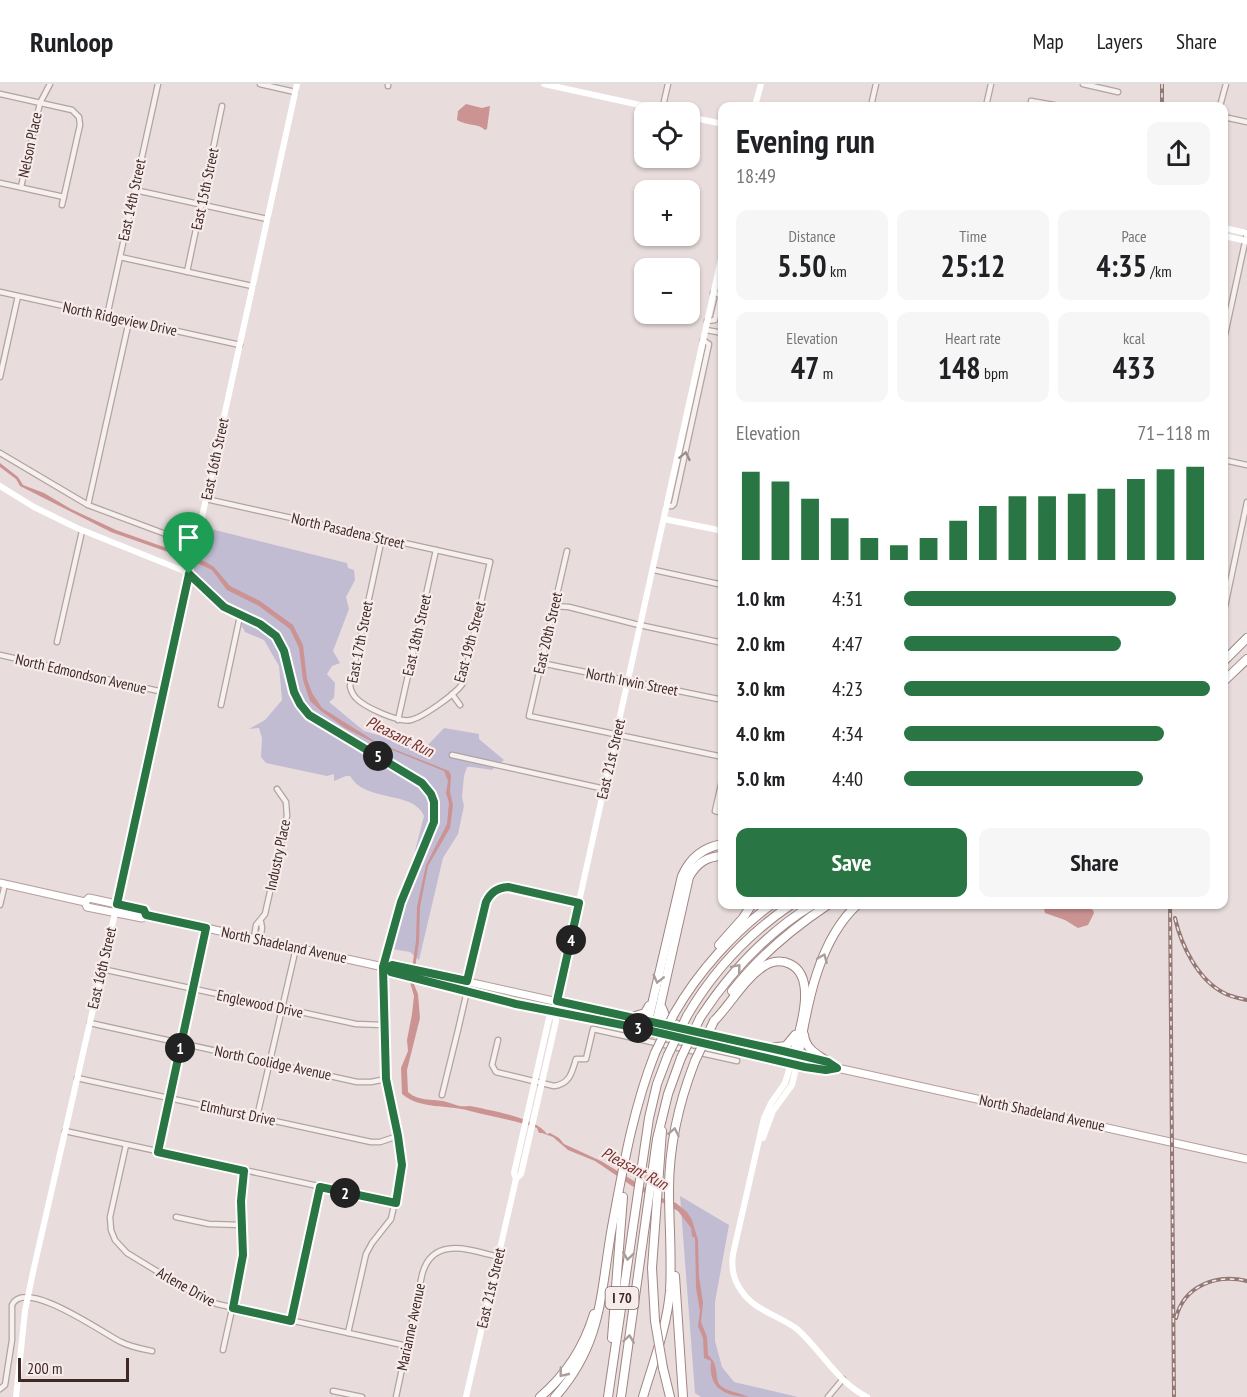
<!DOCTYPE html>
<meta charset="utf-8">
<style>
body{margin:0;font-family:"PT Sans Narrow",sans-serif;background:#f6f6f6;color:#202124;height:100vh;display:flex;flex-direction:column;font-size:22px;white-space:nowrap}
*{box-sizing:border-box;margin:0}
p{font-size:20px;color:#757577}
.icon{flex:none;width:33px;height:33px;fill:none;stroke:currentColor;stroke-width:2;stroke-linecap:round;stroke-linejoin:round}
.map{position:relative;flex:1;overflow:hidden}
.side{position:absolute;left:718px;top:18px;width:510px;height:807px;display:flex;flex-direction:column;background:#fff;border-radius:12px;box-shadow:0 2px 4px #0004}
.side>*{flex:none}
.buttons{position:absolute;left:634px;top:18px;display:grid;gap:12px}
.buttons a{display:grid;place-items:center;width:66px;height:66px;border-radius:12px;background:#fff;box-shadow:0 2px 4px #0004;font-size:30px}
.scale{position:absolute;left:18px;bottom:15px;width:111px;box-sizing:border-box;padding-left:6px;border:3px solid #402824;border-top:0;font-size:16px;line-height:21px;white-space:nowrap;color:#402824;-webkit-text-stroke:4px #f6ecec;paint-order:stroke}
.pin{position:absolute;display:grid;place-items:center;width:51px;height:51px;color:#fff;margin:-62px -26px;border-radius:50% 50% 50% 0;rotate:-45deg;box-shadow:0 0 6px #0007}
.pin .icon{rotate:45deg}
.km{position:absolute;width:30px;height:30px;margin:-15px;border-radius:50%;background:#222;color:#fff;font-size:16px;line-height:30px;text-align:center}
.round{display:grid;place-items:center;flex:none;width:63px;height:63px;border-radius:12px;background:#f6f6f6}
.overview{display:flex;align-items:center;justify-content:space-between;height:102px;padding:0 18px}
h1{font-size:33px;font-weight:700;line-height:45px}
.stats{display:grid;grid-template-columns:repeat(3,1fr);gap:9px;height:102px;padding:6px 18px}
.stats div{display:grid;align-content:center;border-radius:12px;background:#f6f6f6;text-align:center}
.stats b{font-size:30px;font-weight:700}
.stats small{font-size:16px;font-weight:400}
.stats p{font-size:16px}
.chart{height:168px;padding:12px 18px}
.chart p{display:flex;justify-content:space-between}
.chart svg{width:100%;height:108px;margin-top:6px;stroke:#297544;stroke-width:6}
.action{display:flex;gap:12px;margin-top:auto;padding:12px 18px}
.action a{flex:1;height:69px;border-radius:12px;background:#297544;color:#fff;font-size:24px;font-weight:700;line-height:69px;text-align:center}
.action a+a{background:#f6f6f6;color:#202124}
ul{padding:0 18px;list-style:none;font-size:20px}
li{display:grid;grid-template-columns:96px 72px 1fr;align-items:center;height:45px}
li i{height:15px;border-radius:8px;background:#297544}
header{display:flex;align-items:center;gap:36px;box-sizing:border-box;height:84px;padding:0 30px;background:#fff;border-bottom:2px solid #e0e0e0}
header strong{font-size:28px}
nav{display:flex;gap:33px;margin-inline-start:auto;font-size:21px}
.map>svg:first-child{display:block}
.green{fill:#c2bcd3}
.water{fill:#cc9393}
.lines{fill:none;stroke-linecap:round;stroke-linejoin:round}
.street-casing{stroke:#b2a3a1;stroke-width:7}
.primary-casing{stroke:#b59d9a;stroke-width:9}
.highway-casing{stroke:#a08582;stroke-width:10}
.street{stroke:#f6f0ef;stroke-width:4.5}
.secondary{stroke:#fff;stroke-width:6}
.primary{stroke:#fff;stroke-width:7}
.highway{stroke:#fff;stroke-width:8}
.rail-casing{stroke:#937874;stroke-width:4}
.rail{stroke:#f6ecec;stroke-width:1.5;stroke-dasharray:4.5;stroke-linecap:butt}
.highway-bridge-casing{stroke:#a08582;stroke-width:10;stroke-linecap:butt}
.highway-bridge{stroke:#fff;stroke-width:8}
.oneway{stroke:#9b8c8a}
.oneway2{stroke:#a99e9c}
.route-casing{stroke:#fff;stroke-width:12}
.route{stroke:#297544;stroke-width:8}
.labels{text-anchor:middle;stroke-width:4.5;stroke-linejoin:round;paint-order:stroke}
.shield{fill:#f6ecec;stroke:#776360;stroke-width:1.5}
.shield-label{font-size:14px;font-weight:bold;fill:#402824}
.street-label{font-size:15px;fill:#402824;stroke:#f6ecec}
.water-label{font-size:16px;font-style:italic;fill:#782e2b;stroke:#f6ecec}
</style>
<header>
<strong>Runloop</strong>
<nav><a>Map</a><a>Layers</a><a>Share</a></nav>
</header>
<div class="map">
<svg width="1247" height="1313" viewBox="0 0 1247 1313">
<rect width="100%" height="100%" fill="#e8dddc"/>
<g class="green">
<path d="M203 443 347 479 348 484 354 486 355 496 346 513 349 525 333 567 340 579 332 582 327 590 335 599 334 614 329 618 364 647 425 664 444 644 479 650V655L504 676 492 686 472 683H467L464 692 462 713 464 722 458 750 443 774 419 876 410 868 392 865V862L404 819 427 763 418 768 415 767 424 732C414 706 365 719 350 692H346L334 697V690L327 692 266 679 261 673 262 654 259 644 249 645 265 636 282 616 279 582 264 556 245 548 233 526 210 507 193 489Z"/>
<path d="M680 1112 729 1141 715 1218V1257L722 1283 734 1298 798 1313H701L695 1309Z"/>
</g>
<g class="water">
<path d="M466 20 482 24 490 22 487 45 485 46C478 39 466 42 457 36L458 27Z"/>
<path d="M0 379 18 393 23 401 44 409 71 425 116 446 206 478 214 483 230 502 260 517 293 541 303 561 307 595 312 609 322 624 376 658 449 687 451 691 450 708 453 721 450 744 428 782 420 823 419 858 413 898 418 910 420 934 407 986 408 1008C418 1017 431 1015 443 1017 448 1018 452 1020 456 1021 461 1023 465 1022 470 1022 489 1026 537 1034 547 1050L550 1049 559 1054 564 1060 601 1077 662 1114 676 1119 687 1128 692 1136 698 1156 699 1192 703 1219 701 1238 707 1253 708 1271C721 1282 713 1295 721 1302 728 1308 741 1309 749 1313 724 1312 708 1304 711 1277L704 1274 703 1254 698 1242 700 1227 696 1204 695 1154 692 1152 691 1144 678 1127 632 1102 595 1077 568 1066 553 1053 542 1049H539L537 1044C514 1036 493 1033 470 1027 447 1020 421 1026 402 1010L401 984 408 967 407 956 412 930 414 912 410 898 416 857 417 823 426 781 447 740 449 719 446 709 448 697 444 687 375 659 345 644 321 627 310 617 303 596 299 564 290 545 259 522 227 506 212 486 188 475 111 448 20 402 16 395 0 383Z"/>
<path d="M1043 821H1082L1093 826 1094 829 1088 841 1078 844 1065 836 1045 829Z"/>
</g>
<g class="lines">
<g class="street-casing">
<g id="street">
<path d="M260 0 295 8"/>
<path d="M1083 0 1118 8"/>
<path d="M388 2V0"/>
<path d="M0 10 72 26 79 33 80 41 62 121"/>
<path d="M1031 17 1059 22"/>
<path d="M871 22 876 0"/>
<path d="M986 22 991 0"/>
<path d="M1220 22 1226 0"/>
<path d="M662 26 668 0"/>
<path d="M1224 33 1247 38"/>
<path d="M0 99 64 113"/>
<path d="M21 103 40 19 50 0"/>
<path d="M135 106 267 135"/>
<path d="M120 173 252 202"/>
<path d="M187 188 222 22"/>
<path d="M0 208 240 261"/>
<path d="M107 232 158 0"/>
<path d="M707 237 715 236 720 214 719 210 713 209"/>
<path d="M706 246 723 249"/>
<path d="M1224 255 1247 149"/>
<path d="M0 293 18 212"/>
<path d="M0 369 88 421 195 461"/>
<path d="M1224 376 1247 381"/>
<path d="M206 415 490 478"/>
<path d="M88 421 129 237"/>
<path d="M667 422H672L674 420 709 260 703 256"/>
<path d="M382 454 350 602C351 607 352 610 356 614 364 623 399 639 411 636 423 633 456 610 463 599L490 478"/>
<path d="M567 467 529 632 723 673"/>
<path d="M654 486 723 501"/>
<path d="M554 522 569 523 635 540 723 559"/>
<path d="M1224 527 1247 418"/>
<path d="M57 558 82 447"/>
<path d="M0 571 163 608"/>
<path d="M541 579 723 616"/>
<path d="M452 610 460 621"/>
<path d="M221 621 240 532"/>
<path d="M398 636 436 466"/>
<path d="M452 671 605 705"/>
<path d="M723 692 715 727 723 729"/>
<path d="M0 821 5 800"/>
<path d="M254 854 256 841 265 830 287 732 286 718 277 705"/>
<path d="M260 856 262 844 261 838"/>
<path d="M102 885 356 940 384 941"/>
<path d="M90 939 357 998H371L386 995"/>
<path d="M498 956 492 981 496 988 554 1002C570 1000 572 988 576 975H586L593 945 737 977"/>
<path d="M77 994 371 1058H380L398 1052"/>
<path d="M442 1011 458 946 467 907V897L486 818C491 808 497 804 508 803L579 819"/>
<path d="M257 1033 296 864"/>
<path d="M65 1047 396 1119"/>
<path d="M126 1061 110 1133 111 1146 115 1156 127 1169 196 1211 217 1220 407 1262"/>
<path d="M158 1068 206 844"/>
<path d="M176 1133 209 1140 242 1141"/>
<path d="M291 1237 320 1103"/>
<path d="M348 1249 366 1170 372 1159 391 1135 402 1086 400 1059 386 995 383 883"/>
<path d="M223 1266 243 1176 241 1119 244 1087"/>
<path d="M0 1305 5 1301 12 1256V1221C25 1193 104 1250 121 1258 131 1263 142 1265 152 1267"/>
<path d="M333 1307 362 1313"/>
<path d="M396 1313 422 1191C432 1151 470 1166 499 1173"/>
<path d="M828 1313 843 1295"/>
</g>
</g>
<g class="primary-casing">
<g id="primary">
<path d="M0 799 85 818 89 814 144 826 146 831"/>
<path d="M85 818 87 823 142 834 147 831 388 884 392 881 828 978 837 984 860 989 1247 1075"/>
<path d="M388 884 391 888 516 920 649 947"/>
<path d="M660 950C699 958 739 966 778 975 798 980 816 987 837 984"/>
</g>
</g>
<g class="highway-casing">
<g id="highway">
<path d="M1224 577 1247 554"/>
<path d="M1224 597 1247 575"/>
<path d="M719 861 743 834 752 820"/>
<path d="M732 907C759 872 793 844 829 820"/>
<path d="M662 924 666 934 683 945"/>
<path d="M674 930C698 888 733 849 772 820"/>
<path d="M687 932C713 887 749 849 792 820"/>
<path d="M632 933 645 929 649 922"/>
<path d="M700 934C730 888 766 849 814 820"/>
<path d="M714 937C731 920 743 896 764 882 772 877 782 876 790 880 820 894 797 954 791 979"/>
<path d="M646 946 682 792C690 774 704 763 723 760"/>
<path d="M654 949 689 793C697 779 707 772 723 772"/>
<path d="M804 951C806 966 817 970 828 978"/>
<path d="M770 964 786 962 795 951"/>
<path d="M797 980C806 928 816 858 858 820"/>
<path d="M675 1192 683 1313"/>
<path d="M655 1237 652 1184 662 1047"/>
<path d="M612 1254 623 1113"/>
<path d="M663 1284 670 1313"/>
<path d="M540 1313C566 1291 584 1263 594 1230"/>
<path d="M555 1313C603 1259 600 1210 612 1143 623 1084 633 1025 655 969"/>
<path d="M608 1313 649 1034 657 1000 668 971"/>
<path d="M621 1313 657 1055 668 1010 681 974"/>
<path d="M643 1313C653 1279 667 1243 670 1207 672 1173 669 1139 669 1106 669 1061 679 1018 695 977"/>
</g>
</g>
<use href="#street" class="street"/>
<g class="secondary">
<path d="M544 0 672 28"/>
<path d="M755 22 761 0"/>
<path d="M690 33 723 40"/>
<path d="M1224 144 1247 149"/>
<path d="M1224 152 1247 157"/>
<path d="M0 402 34 423 77 444 184 487 224 523 270 547 282 561 294 608 300 620 309 631 413 693 422 699 431 710 435 721V734L401 818 383 883"/>
<path d="M664 435 723 447"/>
<path d="M791 979 785 999 771 1019 764 1034 733 1170C731 1184 734 1198 743 1209 756 1227 780 1232 797 1245 821 1266 838 1299 867 1313"/>
<path d="M763 1054 773 1027 792 1001 797 980"/>
<path d="M516 1095 514 1089 549 934 554 928 557 917 723 166"/>
<path d="M16 1313 25 1227 33 1188 117 820 297 0"/>
<path d="M466 1313 516 1095 521 1090 556 937 554 928"/>
</g>
<use href="#primary" class="primary"/>
<use href="#highway" class="highway"/>
<g class="rail-casing">
<g id="rail">
<path d="M1162 0V22"/>
<path d="M1170 820 1174 1313"/>
<path d="M1175 834C1181 861 1198 896 1224 909 1231 913 1239 914 1247 916"/>
<path d="M1176 1234C1184 1201 1217 1190 1247 1197"/>
</g>
</g>
<use href="#rail" class="rail"/>
<g class="highway-bridge-casing">
<g id="highway-bridge">
<path d="M655 969 674 930"/>
<path d="M668 971 687 932"/>
<path d="M681 974 700 934"/>
<path d="M695 977 714 937"/>
<path d="M655 1237 663 1284"/>
</g>
</g>
<use href="#highway-bridge" class="highway-bridge"/>
</g>
<defs><path id="oneway-chevron" d="M-2-3.5L2.5 0L-2 3.5" fill="none" stroke-width="1.6" stroke-linecap="round" stroke-linejoin="round" transform="scale(1.5)"/></defs>
<use class="oneway" href="#oneway-chevron" transform="translate(685 372) rotate(-78)"/>
<g class="oneway2">
<use href="#oneway-chevron" transform="translate(823 874) rotate(-67)"/>
<use href="#oneway-chevron" transform="translate(737 884) rotate(-50)"/>
<use href="#oneway-chevron" transform="translate(658 895) rotate(104)"/>
<use href="#oneway-chevron" transform="translate(674 1048) rotate(-79)"/>
<use href="#oneway-chevron" transform="translate(628 1172) rotate(98)"/>
<use href="#oneway-chevron" transform="translate(629 1255) rotate(-82)"/>
<use href="#oneway-chevron" transform="translate(563 1289) rotate(129)"/>
</g>
<g class="lines">
<g class="route-casing">
<path id="route" d="M189 490 117 820 144 826 146 831 206 844 158 1068 244 1087 241 1117 243 1171 233 1224 291 1237 320 1103 396 1119 402 1081 398 1052 386 995 383 883 388 884 391 888 516 920 643 945 805 983 826 986 837 984 828 978 783 967 557 917 579 819 508 803C497 804 491 808 486 818L467 897 392 881 388 884 383 883 401 818 434 738V718L431 710 422 699 309 631 300 620 294 608 284 567 276 552 260 540 224 523 189 490"/>
</g>
<use href="#route" class="route"/>
</g>
<g class="labels">
<rect class="shield" x="605.5" y="1203" width="33" height="22" rx="4.5"/>
<g class="shield-label">
<text x="622" y="1219">I 70</text>
</g>
<g class="street-label">
<text transform="translate(30 61) rotate(-78)" y="5">Nelson Place</text>
<text transform="translate(205 105) rotate(-78)" y="5">East 15th Street</text>
<text transform="translate(132 116) rotate(-78)" y="5">East 14th Street</text>
<text transform="translate(120 235) rotate(12)" y="5">North Ridgeview Drive</text>
<text transform="translate(215 375) rotate(-78)" y="5">East 16th Street</text>
<text transform="translate(348 447) rotate(13)" y="5">North Pasadena Street</text>
<text transform="translate(548 549) rotate(-77)" y="5">East 20th Street</text>
<text transform="translate(417 551) rotate(-77)" y="5">East 18th Street</text>
<text transform="translate(360 558) rotate(-79)" y="5">East 17th Street</text>
<text transform="translate(470 558) rotate(-75)" y="5">East 19th Street</text>
<text transform="translate(81 590) rotate(13)" y="5">North Edmondson Avenue</text>
<text transform="translate(632 598) rotate(11)" y="5">North Irwin Street</text>
<text transform="translate(611 675) rotate(-77)" y="5">East 21st Street</text>
<text transform="translate(278 771) rotate(-78)" y="5">Industry Place</text>
<text transform="translate(284 861) rotate(12)" y="5">North Shadeland Avenue</text>
<text transform="translate(102 884) rotate(-77)" y="5">East 16th Street</text>
<text transform="translate(260 920) rotate(12)" y="5">Englewood Drive</text>
<text transform="translate(273 979) rotate(12)" y="5">North Coolidge Avenue</text>
<text transform="translate(238 1029) rotate(12)" y="5">Elmhurst Drive</text>
<text transform="translate(1042 1029) rotate(12)" y="5">North Shadeland Avenue</text>
<text transform="translate(186 1203) rotate(29)" y="5">Arlene Drive</text>
<text transform="translate(491 1204) rotate(-77)" y="5">East 21st Street</text>
<text transform="translate(411 1243) rotate(-78)" y="5">Marianne Avenue</text>
</g>
<g class="water-label">
<text transform="translate(400 652) rotate(26)" y="6">Pleasant Run</text>
<text transform="translate(635 1084) rotate(28)" y="6">Pleasant Run</text>
</g>
</g>
</svg>
<div class="buttons">
<a><svg class="icon" aria-label="locate" viewBox="0 0 24 24"><circle cx="12" cy="12" r="6"/><path d="M12 2v4M12 18v4M2 12h4M18 12h4"/></svg></a>
<a>+</a>
<a>−</a>
</div>
<div class="scale">200 m</div>
<div class="pin" style="left:189px;top:490px;background:#1e9e55"><svg class="icon" aria-label="arrive" viewBox="0 0 24 24"><path d="M6 21V4h12l-3 4 3 4H6"/></svg></div>
<b class="km" style="left:180px;top:964px">1</b>
<b class="km" style="left:345px;top:1109px">2</b>
<b class="km" style="left:638px;top:944px">3</b>
<b class="km" style="left:571px;top:856px">4</b>
<b class="km" style="left:378px;top:672px">5</b>
<section class="side">
<div class="overview"><div><h1>Evening run</h1><p>18:49</p></div><a class="round"><svg class="icon" aria-label="share" viewBox="0 0 24 24"><path d="M12 15V3M7 8l5-5 5 5M5 13v7h14v-7"/></svg></a></div>
<div class="stats">
<div><p>Distance</p><b>5.50<small> km</small></b></div>
<div><p>Time</p><b>25:12</b></div>
<div><p>Pace</p><b>4:35<small> /km</small></b></div>
</div>
<div class="stats">
<div><p>Elevation</p><b>47<small> m</small></b></div>
<div><p>Heart rate</p><b>148<small> bpm</small></b></div>
<div><p>kcal</p><b>433</b></div>
</div>
<div class="chart"><p><span>Elevation</span>71–118 m</p>
<svg viewBox="0 0 160 44" preserveAspectRatio="none"><path d="M5 44V8M15 44V12M25 44V19M35 44V27M45 44V35M55 44V38M65 44V35M75 44V28M85 44V22M95 44V18M105 44V18M115 44V17M125 44V15M135 44V11M145 44V7M155 44V6"/></svg>
</div>
<ul>
<li><b>1.0 km</b>4:31<i style="width:89%"></i></li>
<li><b>2.0 km</b>4:47<i style="width:71%"></i></li>
<li><b>3.0 km</b>4:23<i style="width:100%"></i></li>
<li><b>4.0 km</b>4:34<i style="width:85%"></i></li>
<li><b>5.0 km</b>4:40<i style="width:78%"></i></li>
</ul>
<div class="action"><a>Save</a><a>Share</a></div>
</section>
</div>
